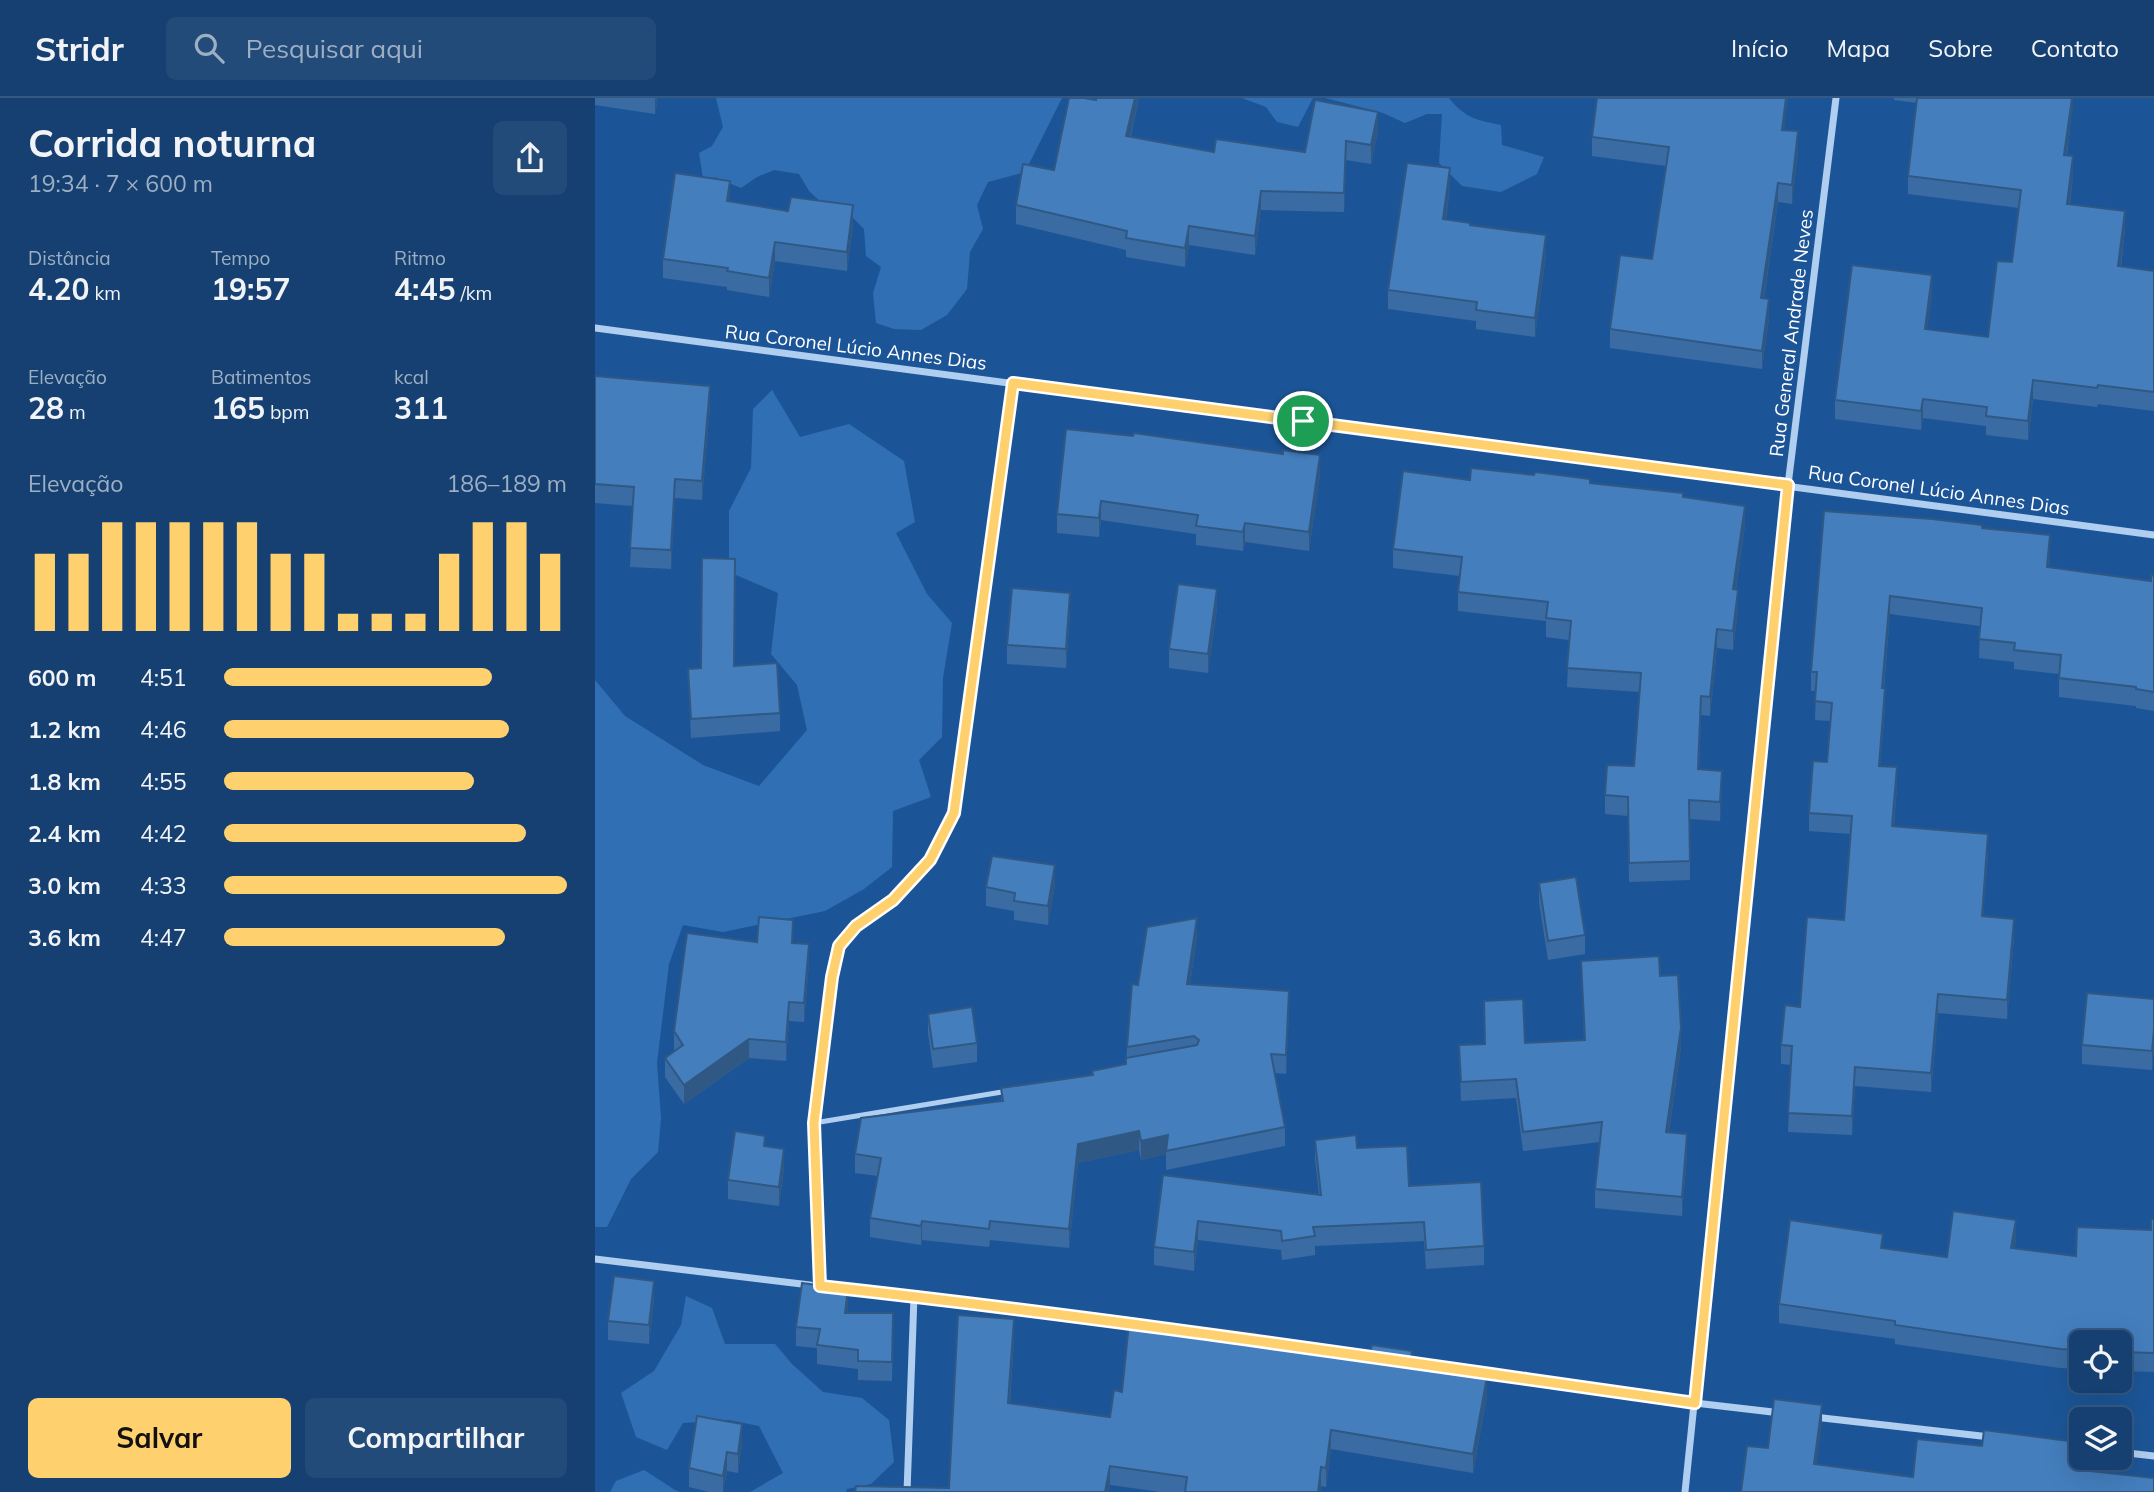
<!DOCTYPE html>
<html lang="pt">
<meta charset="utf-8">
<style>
body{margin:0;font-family:Mulish,sans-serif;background:#224b79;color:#f1f3f6;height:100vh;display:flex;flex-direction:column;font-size:26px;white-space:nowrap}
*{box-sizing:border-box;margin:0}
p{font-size:23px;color:#9dafc3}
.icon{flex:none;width:38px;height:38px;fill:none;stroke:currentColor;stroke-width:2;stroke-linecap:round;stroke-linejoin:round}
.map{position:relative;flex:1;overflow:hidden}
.drawer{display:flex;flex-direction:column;background:#154071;width:595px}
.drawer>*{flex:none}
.buttons{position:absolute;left:1474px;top:1232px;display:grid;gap:14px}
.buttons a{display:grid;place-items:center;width:63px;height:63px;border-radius:10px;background:#154071;box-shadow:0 7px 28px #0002,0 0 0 2px #345984;font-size:35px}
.pin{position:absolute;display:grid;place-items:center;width:60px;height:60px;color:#fff;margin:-30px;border:4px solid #fff;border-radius:50%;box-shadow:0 2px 7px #0007}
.round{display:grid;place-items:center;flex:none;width:74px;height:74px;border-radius:10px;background:#224b79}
.head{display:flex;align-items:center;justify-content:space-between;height:119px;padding:0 28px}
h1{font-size:38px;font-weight:700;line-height:52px}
.figures{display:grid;grid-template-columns:repeat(3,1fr);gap:10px;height:119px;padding:7px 28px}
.figures div{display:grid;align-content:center}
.figures b{font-size:30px;font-weight:700}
.figures small{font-size:19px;font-weight:400}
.figures p{font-size:19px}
.chart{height:196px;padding:14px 28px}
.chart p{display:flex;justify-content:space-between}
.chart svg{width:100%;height:126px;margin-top:7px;stroke:#ffd16e;stroke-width:6}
.primary-button{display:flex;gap:14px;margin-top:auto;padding:14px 28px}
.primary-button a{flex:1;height:80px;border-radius:10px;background:#ffd16e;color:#111;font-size:28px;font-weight:700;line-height:80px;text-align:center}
.primary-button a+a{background:#224b79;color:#f1f3f6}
ul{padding:0 28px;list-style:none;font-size:23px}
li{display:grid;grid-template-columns:112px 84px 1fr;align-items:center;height:52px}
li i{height:18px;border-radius:9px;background:#ffd16e}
header{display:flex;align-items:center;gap:42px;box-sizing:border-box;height:98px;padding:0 35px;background:#154071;border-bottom:2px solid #345984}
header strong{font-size:33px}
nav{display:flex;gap:38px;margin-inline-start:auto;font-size:24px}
.search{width:490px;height:63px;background:#224b79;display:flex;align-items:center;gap:18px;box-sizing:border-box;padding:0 24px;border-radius:10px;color:#9dafc3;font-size:26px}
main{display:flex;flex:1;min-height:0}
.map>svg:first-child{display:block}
.green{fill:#306fb4}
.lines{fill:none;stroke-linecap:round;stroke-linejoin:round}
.service{stroke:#b0cef0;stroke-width:5}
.minor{stroke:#b0cef0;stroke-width:7}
.wall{fill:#3a6ca3}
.shaded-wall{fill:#305884}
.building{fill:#447ebd;stroke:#305884;stroke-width:2}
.route-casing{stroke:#fff;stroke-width:14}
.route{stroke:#ffd16e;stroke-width:9}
.labels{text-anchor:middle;stroke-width:6;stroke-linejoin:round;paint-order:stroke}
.street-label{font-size:19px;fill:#fff;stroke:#1c5597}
</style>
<header>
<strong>Stridr</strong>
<div class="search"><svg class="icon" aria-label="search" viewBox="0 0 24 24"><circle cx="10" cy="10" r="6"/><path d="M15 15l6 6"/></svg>Pesquisar aqui</div>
<nav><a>Início</a><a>Mapa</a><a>Sobre</a><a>Contato</a></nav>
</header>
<main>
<section class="drawer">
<div class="head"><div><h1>Corrida noturna</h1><p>19:34 · 7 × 600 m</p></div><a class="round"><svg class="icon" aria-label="share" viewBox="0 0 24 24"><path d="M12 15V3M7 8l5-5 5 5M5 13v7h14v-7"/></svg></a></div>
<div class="figures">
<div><p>Distância</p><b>4.20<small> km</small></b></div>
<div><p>Tempo</p><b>19:57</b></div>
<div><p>Ritmo</p><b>4:45<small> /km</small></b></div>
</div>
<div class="figures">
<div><p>Elevação</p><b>28<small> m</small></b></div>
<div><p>Batimentos</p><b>165<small> bpm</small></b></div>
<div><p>kcal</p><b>311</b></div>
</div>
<div class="chart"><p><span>Elevação</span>186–189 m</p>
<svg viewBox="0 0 160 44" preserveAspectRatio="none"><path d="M5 44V17M15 44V17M25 44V6M35 44V6M45 44V6M55 44V6M65 44V6M75 44V17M85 44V17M95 44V38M105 44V38M115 44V38M125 44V17M135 44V6M145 44V6M155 44V17"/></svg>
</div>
<ul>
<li><b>600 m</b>4:51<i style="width:78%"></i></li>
<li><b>1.2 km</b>4:46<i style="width:83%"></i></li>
<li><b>1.8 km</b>4:55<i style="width:73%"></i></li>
<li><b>2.4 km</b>4:42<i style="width:88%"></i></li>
<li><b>3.0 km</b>4:33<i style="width:100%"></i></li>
<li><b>3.6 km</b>4:47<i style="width:82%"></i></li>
</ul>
<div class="primary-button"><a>Salvar</a><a>Compartilhar</a></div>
</section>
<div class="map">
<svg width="1559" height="1394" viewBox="0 0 1559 1394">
<rect width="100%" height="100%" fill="#1c5597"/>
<g class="green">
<path d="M121 0H467L430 74 393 84 382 107 388 131 375 154 372 191 352 217 326 232 299 231 281 225 278 195 286 169 271 158 269 131 249 111H233L214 93 204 76 179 72 162 79 146 90 119 79 109 87 104 55 117 48 128 29Z"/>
<path d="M647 0H718L703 29 682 24 671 9Z"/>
<path d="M730 0H854C870 20 881 22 906 27L907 47 949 59 942 76 906 94 867 88 844 65 847 16H832L810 25 788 15Z"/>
<path d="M177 292 205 339 254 326 309 363 320 424 301 435 332 496 357 525 348 580 347 639 324 662 336 699 298 713 297 769 269 791 230 813 128 834 88 827 74 866 62 965 66 1020 63 1054 36 1081 12 1129H0V582L30 618 108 667 164 688 212 632 202 587 176 556 183 495 134 474V413L156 370 158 311Z"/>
<path d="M91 1198 117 1210 130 1246H180L197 1266 228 1294 267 1300 294 1322 299 1364 276 1386 252 1391 251 1394H155L188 1375 164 1328 134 1322 88 1325 72 1352 41 1339 26 1295 59 1273 86 1227Z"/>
<path d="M49 1372 80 1392 85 1394H15L21 1383Z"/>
</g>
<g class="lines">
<path class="service" d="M219 1025 413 993"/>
<g class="minor">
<path d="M0 230 1559 437"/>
<path d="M0 1161 215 1187"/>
<path d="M225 1188 219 1025 237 879 244 848 261 828 297 802 335 762 359 715 418 285"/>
<path d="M230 1188 541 1228"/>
<path d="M810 1264 1100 1305 1186 1315"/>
<path d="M1219 1319 1395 1339"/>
<path d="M1524 1354 1559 1358"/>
<path d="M312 1394 319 1198"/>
<path d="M1090 1394 1193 387 1241 0"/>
</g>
</g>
<g class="wall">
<path d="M0 0H63L60 16 0 7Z"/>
<path d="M501 0H544L536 38 619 54H710L783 33 776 66 751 62 749 114 666 112 660 157 594 147 590 169 531 159V152L421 126V107L459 72Z"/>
<path d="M1299 0H1478L1472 58 1478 77 1475 106 1530 132 1526 168 1559 173V313L1503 306 1502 309 1438 301 1433 342 1391 337V328L1328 320 1326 332 1240 321V302L1337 196 1332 231 1393 239 1417 164 1424 110 1313 96V78L1322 5 1299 2Z"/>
<path d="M1189 32 1203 52 1197 106 1183 104 1169 201 1174 220 1167 271 1015 250V231L1057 161 1071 68 997 58V39Z"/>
<path d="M855 89 851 121 875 127 951 156 940 239 881 231V223L793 211V192Z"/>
<path d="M135 103 258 126 252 173 180 163 174 199 132 192V189L68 180V161Z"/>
<path d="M0 278 115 307 107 402 80 400 76 471 35 469 38 408 0 405Z"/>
<path d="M471 331 725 376 714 453 650 444 648 453 601 447V436L506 422 504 439 462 435V416Z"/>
<path d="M875 382 995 385 1088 399 1150 427 1141 491 1143 511 1138 552 1122 550 1115 618 1106 617 1104 672 1127 692 1125 723 1095 721V782L1034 784 1033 718 1010 716V697L1039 668 1045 594 972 589 974 542 951 539V523L863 513V494L865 478 798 470V451Z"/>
<path d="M1337 421 1387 431 1455 456 1454 469 1556 483 1559 478V613L1541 610V608L1464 599V576L1419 571V564L1384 560 1385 528 1295 516 1289 590 1290 609 1285 668 1302 688 1299 728 1393 755 1388 818 1419 840 1412 921 1343 915 1336 994 1260 988 1257 1037 1193 1034 1196 967 1186 966V947L1249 822 1256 736 1214 733V715L1232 664 1235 623 1220 622 1221 593H1216V574Z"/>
<path d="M622 510 613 575 574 570V551Z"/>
<path d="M475 514 471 570 412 566V547Z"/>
<path d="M139 568 185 615V633L96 640 93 571Z"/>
<path d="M944 785 990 837V856L953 862 944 804Z"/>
<path d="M460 786 453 827 419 822V813L391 808V789Z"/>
<path d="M602 839 595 886 694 912 691 976 680 975 690 1029V1048L571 1072V1056L546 1062 544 1052 483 1065 474 1150 395 1142 394 1149 327 1142 326 1147 275 1139V1120L283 1078 260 1075V1056L406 1003V990L497 978V973L531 966 532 949 543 887Z"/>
<path d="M162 844 198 845 214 865 209 924 194 923 191 963 154 960 89 1006 70 979V960L79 953V933Z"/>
<path d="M986 863 1065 878 1086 949 1074 1034 1092 1054 1087 1118 1000 1110V1091L1005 1044 928 1053 921 1000 866 1003 864 947 890 946 889 903 930 945 989 942Z"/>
<path d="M1559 901V950L1557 972 1487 966V947Z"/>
<path d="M333 916 382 945V964L338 970 333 935Z"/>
<path d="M720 1042 762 1050 814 1088 889 1148V1167L831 1171 829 1143 720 1148V1157L687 1162 686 1152 603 1142 599 1173 559 1167V1149L568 1077 724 1096 720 1061Z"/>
<path d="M170 1049 189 1070 184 1108 133 1101V1082Z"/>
<path d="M1559 1121V1274L1524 1273V1244H1486V1271L1465 1270 1300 1246V1241L1184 1225V1206L1288 1150 1352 1159 1421 1141 1419 1151 1481 1158 1556 1132Z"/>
<path d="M59 1202 54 1246 13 1242V1223Z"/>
<path d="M253 1210 252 1215H298L297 1283 263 1282V1271L222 1266V1250L201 1248V1229Z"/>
<path d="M419 1240 415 1305 515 1319 527 1294 661 1240 817 1266 892 1298 878 1375 736 1351 731 1389 726 1388 725 1394H566L515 1387 514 1394H260L354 1390Z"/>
<path d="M147 1345 143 1375 132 1373 128 1394H114L94 1389V1370Z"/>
</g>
<g class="shaded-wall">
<path d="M60 0H63L60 16Z"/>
<path d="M540 0H544L531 57V38Z"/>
<path d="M1191 0H1193L1187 51V32Z"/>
<path d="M1477 0H1478V8L1469 76V57Z"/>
<path d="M783 14V33L776 66V47Z"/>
<path d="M1203 33V52L1197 106V87Z"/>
<path d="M751 43V62L749 114V95Z"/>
<path d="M1478 58V77L1472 125V106Z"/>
<path d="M855 70V89L848 140V121Z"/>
<path d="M135 83V102L132 122V103Z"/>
<path d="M1183 85V104L1166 219V200Z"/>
<path d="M666 93V112L660 157V138Z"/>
<path d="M258 107V126L252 173V154Z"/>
<path d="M1530 113V132L1523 187V168Z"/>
<path d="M594 128V147L590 169V150Z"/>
<path d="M951 137V156L940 239V220Z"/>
<path d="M180 144V163L174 199V180Z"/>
<path d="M1337 177V196L1330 250V231Z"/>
<path d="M1174 201V220L1167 271V253Z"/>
<path d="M1438 282V301L1433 342V323Z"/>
<path d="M115 288V307L107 402V383Z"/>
<path d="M1328 301V320L1326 332V313Z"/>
<path d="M725 357V376L714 453V434Z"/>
<path d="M80 381V400L76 471V452Z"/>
<path d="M506 403V422L504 439V420Z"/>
<path d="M1150 408V427L1138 510V491Z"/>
<path d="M650 425V444L648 453V434Z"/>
<path d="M1455 437V456L1452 488V469Z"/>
<path d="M622 491V510L613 575V556Z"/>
<path d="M1143 492V511L1138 552V533Z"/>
<path d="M475 495V514L471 570V551Z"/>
<path d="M1295 498V516L1287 609V590Z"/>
<path d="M1122 531V550L1115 618V599Z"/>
<path d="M1290 590V609L1284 686V668Z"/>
<path d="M1302 669V688L1297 747V728Z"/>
<path d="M1127 673V692L1125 723V704Z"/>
<path d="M1393 736V755L1387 837V818Z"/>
<path d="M460 767V786L453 827V808Z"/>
<path d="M602 820V839L592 905V886Z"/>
<path d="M1419 821V840L1412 921V902Z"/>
<path d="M214 846V865L209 924V905Z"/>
<path d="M694 893V912L691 976V957Z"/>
<path d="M1343 896V915L1336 994V975Z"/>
<path d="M194 904V923L191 963V944Z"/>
<path d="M1086 930V949L1071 1053V1034Z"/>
<path d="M1559 931V950L1557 972V953Z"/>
<path d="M154 941V960L89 1006V987Z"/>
<path d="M1260 969V988L1257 1037V1018Z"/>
<path d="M544 1033V1052L483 1065 474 1150V1131L483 1046Z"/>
<path d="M1092 1036V1054L1087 1118V1099Z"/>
<path d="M573 1037 571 1056 546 1062V1043Z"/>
<path d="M189 1051V1070L184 1108V1089Z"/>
<path d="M1421 1122V1141L1416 1169V1150Z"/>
<path d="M327 1123V1142L326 1147V1128Z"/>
<path d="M603 1123V1142L599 1173V1154Z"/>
<path d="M59 1183V1202L54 1246V1227Z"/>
<path d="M253 1191V1210L250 1234V1215Z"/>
<path d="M419 1221V1240L413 1324V1305Z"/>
<path d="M892 1279V1298L878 1375V1356Z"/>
<path d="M1227 1307V1326L1219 1385V1366Z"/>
<path d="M147 1326V1345L143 1375V1356Z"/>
<path d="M736 1332V1351L731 1389V1370Z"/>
<path d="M1481 1344V1363L1478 1390V1371Z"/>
<path d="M132 1354V1373L128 1394V1378Z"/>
<path d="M515 1368V1387L514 1394H510Z"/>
<path d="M726 1369V1388L725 1394H723Z"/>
</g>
<g class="building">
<path d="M474 0H489L501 2V0H540L531 38 619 54 621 41 710 54 720 2 783 14 776 47 751 43 749 95 666 93 660 138 594 128 590 150 531 140 532 133 421 107 428 66 459 72Z"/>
<path d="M1002 0H1191L1187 32 1203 33 1197 87 1183 85 1166 200 1174 201 1167 253 1015 231 1025 157 1057 161 1074 49 997 39Z"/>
<path d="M1322 0H1477L1469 57 1478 58 1472 106 1530 113 1523 168 1559 173V294L1503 287 1502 290 1438 282 1433 323 1391 318 1392 309 1328 301 1326 313 1240 302 1257 167 1337 177 1330 231 1393 239 1402 163 1417 164 1426 92 1313 78Z"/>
<path d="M812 65 855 70 848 121 875 125V127L951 137 940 220 881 212 882 204 793 192Z"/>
<path d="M80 75 135 83 132 103 193 113 196 99 258 107 252 154 180 144 174 180 132 173 133 170 68 161Z"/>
<path d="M0 278 115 288 107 383 80 381 76 452 35 450 39 389 0 386Z"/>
<path d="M471 331 538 338 539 335 688 356V352L725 357 714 434 650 425 648 434 601 428 603 417 506 403 504 420 462 416Z"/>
<path d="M876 370 939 377 940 374 995 381V385L1088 395V399L1150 408 1138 491 1143 492 1138 533 1122 531 1115 599 1106 598 1103 671 1127 673 1125 704 1094 702 1095 763 1034 765 1033 699 1010 697 1012 667 1039 668 1046 575 972 570 976 523 951 520 953 504 863 494 867 459 798 451 808 373 875 382Z"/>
<path d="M1229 413 1337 421 1387 427V430L1455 437 1452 469 1556 483V477L1559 478V594L1541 591V589L1464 580 1466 557 1419 552 1420 545 1384 541 1387 510 1295 498 1287 590H1290L1284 668 1302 669 1297 728 1393 736 1387 818 1419 821 1412 902 1343 896 1336 975 1260 969 1257 1018 1193 1015 1197 948 1186 947 1190 907 1205 909 1212 819 1249 822 1257 718 1214 715 1218 663 1232 664 1237 605 1220 603 1222 574H1216Z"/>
<path d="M107 460 140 461 139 568 182 565 185 615 96 621 93 571 106 570Z"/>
<path d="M583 486 622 491 613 556 574 551Z"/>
<path d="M417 490 475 495 471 551 412 547Z"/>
<path d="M397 758 460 767 453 808 419 803 420 795 391 789Z"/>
<path d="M981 779 990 837 953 843 944 785Z"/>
<path d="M164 819 198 822 197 845 214 846 209 905 194 904 191 944 154 941 89 987 70 960 88 947 79 933 92 835 162 844Z"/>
<path d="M602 820 592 886 694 893 691 957 676 956 690 1029 571 1053 573 1037 546 1043 544 1033 483 1046 474 1131 395 1123 394 1131 327 1123 326 1128 275 1120 286 1060 260 1056 266 1020 408 1003 406 990 498 977 497 973 531 966V960L602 947 604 942 599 938 532 949 537 886 543 887 552 829Z"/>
<path d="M1064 858 1065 878 1083 877 1086 930 1071 1034 1092 1036 1087 1099 1000 1091 1007 1024 928 1034 921 981 866 984 864 947 890 946 889 903 928 901 930 945 990 942 986 863Z"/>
<path d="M1492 895 1559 901V931L1557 953 1487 947Z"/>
<path d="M377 909 382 945 338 951 333 916Z"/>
<path d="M140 1033 170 1038 169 1048 189 1051 184 1089 133 1082Z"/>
<path d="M761 1037 762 1050 812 1048 814 1088 886 1084 889 1148 831 1152 829 1124 718 1129 720 1138 687 1143 686 1133 603 1123 599 1154 559 1149 568 1077 726 1097 720 1042Z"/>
<path d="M1358 1113 1421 1122 1416 1150 1481 1158 1482 1129 1556 1132V1121H1559V1255L1524 1254V1244H1486V1252L1465 1251 1300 1227V1223L1184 1206 1195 1122 1288 1136 1286 1150 1352 1159Z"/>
<path d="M19 1178 59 1183 54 1227 13 1223Z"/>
<path d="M207 1185 253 1191 250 1215H298L297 1264 263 1263V1252L222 1247 225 1231 201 1229Z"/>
<path d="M363 1217 419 1221 413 1305 515 1319 519 1292 527 1294 534 1225 606 1234 607 1229 661 1235V1240L775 1255 777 1247 817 1253 815 1265 892 1279 878 1356 736 1332 731 1370 726 1369 723 1394H590L592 1379 515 1368 510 1394H260L261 1388 354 1390Z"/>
<path d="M1179 1301 1227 1307 1219 1366 1318 1379 1322 1341 1387 1348 1389 1332 1481 1344 1478 1371 1559 1380V1394H1146L1152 1348 1173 1350Z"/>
<path d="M102 1318 147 1326 143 1356 132 1354 128 1378 94 1370Z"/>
</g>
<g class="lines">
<g class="route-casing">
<path id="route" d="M418 285 1193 387 1100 1305C809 1264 517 1220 225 1188L219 1025 237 879 244 848 261 828 298 802 335 762 359 715Z"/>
</g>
<use href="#route" class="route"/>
</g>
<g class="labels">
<g class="street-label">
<text transform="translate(1196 235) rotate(-83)" y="7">Rua General Andrade Neves</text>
<text transform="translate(261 249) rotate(7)" y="7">Rua Coronel Lúcio Annes Dias</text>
<text transform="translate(1344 392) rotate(8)" y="7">Rua Coronel Lúcio Annes Dias</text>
</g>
</g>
</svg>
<div class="buttons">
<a><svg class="icon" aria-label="locate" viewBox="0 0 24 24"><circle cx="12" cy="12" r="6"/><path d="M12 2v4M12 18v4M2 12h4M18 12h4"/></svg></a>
<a><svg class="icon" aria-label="layers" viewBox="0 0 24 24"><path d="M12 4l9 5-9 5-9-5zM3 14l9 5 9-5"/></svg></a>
</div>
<div class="pin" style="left:708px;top:323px;background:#1e9e55"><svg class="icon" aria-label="arrive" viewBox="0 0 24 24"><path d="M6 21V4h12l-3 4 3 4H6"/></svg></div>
</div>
</main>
